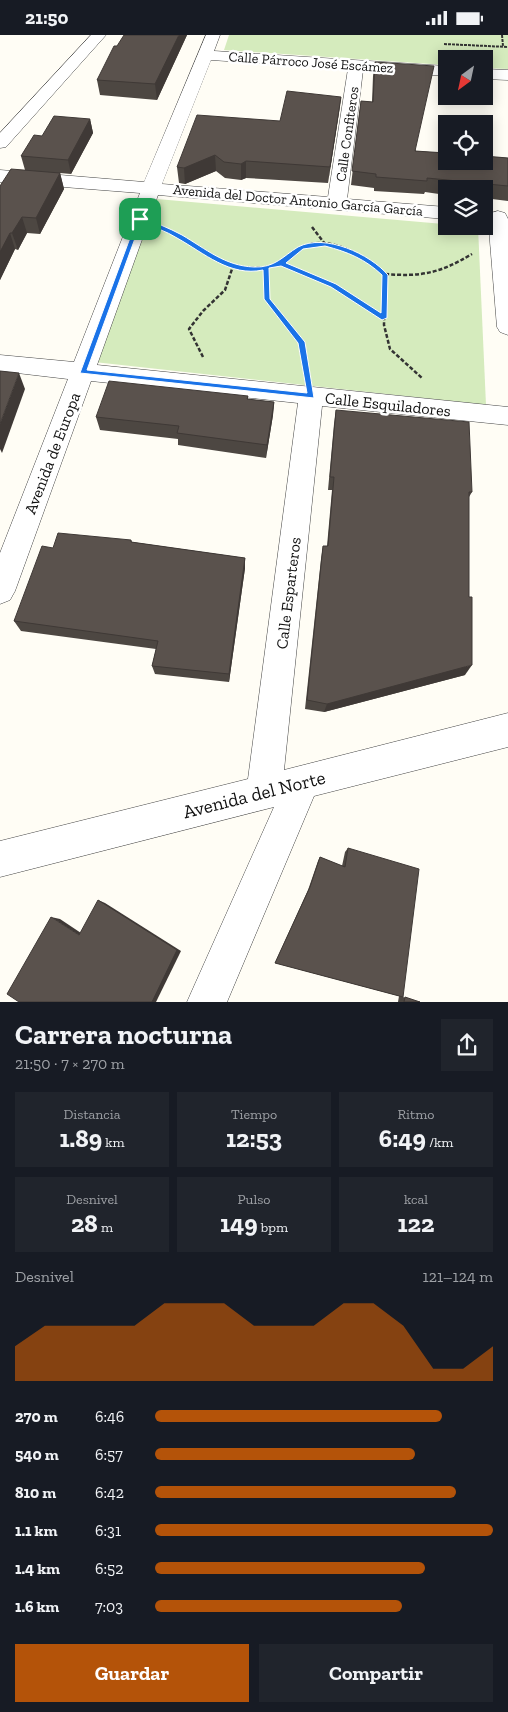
<!DOCTYPE html>
<html lang="es">
<meta charset="utf-8">
<style>
body{margin:0;font-family:"Zilla Slab",serif;background:#20242c;color:#f1f3f6;height:100vh;display:flex;flex-direction:column;font-size:19px;white-space:nowrap}
*{box-sizing:border-box;margin:0}
p{font-size:16px;color:#9ea1a6}
.icon{flex:none;width:28px;height:28px;fill:none;stroke:currentColor;stroke-width:2;stroke-linecap:round;stroke-linejoin:round}
.map{position:relative;height:967px;overflow:hidden}
.sheet{display:flex;flex-direction:column;background:#171b24;flex:1}
.sheet>*{flex:none}
.needle{width:32px;rotate:213deg}
.controls{position:absolute;left:438px;top:15px;display:grid;gap:10px}
.controls a{display:grid;place-items:center;width:55px;height:55px;border-radius:0px;background:#171b24;box-shadow:0 2px 12px #0003;font-size:25px}
.pin{position:absolute;display:grid;place-items:center;width:42px;height:42px;color:#fff;margin:-21px;border-radius:10px;box-shadow:0 2px 8px #0006}
.round{display:grid;place-items:center;flex:none;width:52px;height:52px;border-radius:0px;background:#20242c}
.head{display:flex;align-items:center;justify-content:space-between;height:85px;padding:0 15px}
h1{font-size:28px;font-weight:700;line-height:38px}
.metrics{display:grid;grid-template-columns:repeat(3,1fr);gap:8px;height:85px;padding:5px 15px}
.metrics div{display:grid;align-content:center;border-radius:0px;background:#20242c;text-align:center}
.metrics b{font-size:25px;font-weight:700}
.metrics small{font-size:14px;font-weight:400}
.metrics p{font-size:14px}
.chart{height:140px;padding:10px 15px}
.chart p{display:flex;justify-content:space-between}
.chart svg{width:100%;height:90px;margin-top:5px;fill:#b45309;opacity:.7}
.primary-button{display:flex;gap:10px;margin-top:auto;padding:10px 15px}
.primary-button a{flex:1;height:58px;border-radius:0px;background:#b45309;color:#fff;font-size:20px;font-weight:700;line-height:58px;text-align:center}
.primary-button a+a{background:#20242c;color:#f1f3f6}
ul{padding:0 15px;list-style:none;font-size:16px}
li{display:grid;grid-template-columns:80px 60px 1fr;align-items:center;height:38px}
li i{height:12px;border-radius:6px;background:#b45309}
.status{display:flex;justify-content:space-between;align-items:center;height:35px;padding:0 25px;background:#171b24;direction:ltr}
.status svg{height:14px;fill:currentColor}
.map>svg:first-child{display:block}
.green{fill:#d5ebbd}
.lines{fill:none;stroke-linecap:round;stroke-linejoin:round}
.minor-casing{stroke:#444;stroke-width:1}
.path-far1{stroke:#333;stroke-width:2;stroke-dasharray:3 1;stroke-linecap:butt}
.path{stroke:#333;stroke-width:2.5;stroke-dasharray:4 2;stroke-linecap:butt}
.minor{fill:#fff;fill-rule:evenodd}
.wall{fill:#4d4742}
.shaded-wall{fill:#3f3936}
.building{fill:#5a524d;stroke:#3f3936}
.route{fill:#1a73e8;stroke:#fff;fill-rule:evenodd}
.labels{text-anchor:middle;stroke-width:5;stroke-linejoin:round;paint-order:stroke}
.far-street-label{font-size:14px;fill:#111;stroke:#fff}
.street-label{font-size:16px;fill:#111;stroke:#fff}
.near-street-label{font-size:19px;fill:#111;stroke:#fff}
</style>
<div class="status"><b>21:50</b><svg viewBox="0 0 49 12"><path d="M0 12V9h3v3zM5 12V6h3v6zM10 12V3h3v9zM15 12V0h3v12zM26 1h20v11H26zM47 4h2v5h-2z"/></svg></div>
<div class="map">
<svg width="508" height="967" viewBox="0 0 508 967">
<rect width="100%" height="100%" fill="#fffdf5"/>
<g class="green">
<path d="M229 0H508V34L484 33V24H446V30L224 15Z"/>
<path d="M157 164 478 192 486 370 94 327Z"/>
</g>
<g class="lines">
<g class="minor-casing">
<g id="minor">
<path d="M91 0H106L6 112 0 113V98Z"/>
<path d="M206 0H220L214 16 446 31V41L363 35 347 164 446 172V184L158 160 97 330 508 372V390L322 371 284 735 508 678V712L314 761 227 967H187L274 772 0 842V806L248 744 298 368 91 346 15 556 10 565 0 569V518L68 344 0 336V320L74 327 140 158 0 147V135L144 147ZM211 25 348 34 328 162 162 149Z"/>
<path d="M484 34 508 35V45L484 44Z"/>
<path d="M498 176 505 178 508 184V300L500 297 497 292 488 182 491 178Z"/>
</g>
</g>
<g class="path-far1">
<path d="M502 0 503 11"/>
<path d="M444 9 508 12"/>
</g>
<g class="path">
<path d="M312 192 325 209"/>
<path d="M164 194C191 205 213 230 242 232 256 234 275 233 287 225 292 221 296 215 302 212 331 199 363 221 385 239L384 290 390 314 422 343"/>
<path d="M281 228 333 251 383 283"/>
<path d="M266 232 267 264 302 307 306 334"/>
<path d="M385 239C422 242 440 238 472 219"/>
<path d="M203 322 189 294 203 276 225 255 233 231"/>
</g>
<use href="#minor" class="minor"/>
</g>
<g class="wall">
<path d="M187 0 157 65 100 60 97 45 117 11Z"/>
<path d="M375 27 416 116 508 123V166L484 163V154H446V160L425 157 424 159 374 156V153L351 150 361 66 372 67 373 41Z"/>
<path d="M341 62 339 77 328 148 246 143 241 145 225 143 216 136 185 149 179 148 177 132 280 86Z"/>
<path d="M90 84 93 98 71 139 60 138 64 154 40 199 27 198 18 215 15 214 0 245V151L25 135 21 121 42 101Z"/>
<path d="M248 361V364L274 367 273 380 266 423 178 410V404L100 395 96 382Z"/>
<path d="M336 375 472 457 469 462 465 640 324 677 305 674 321 524 323 511H327L332 455H328L334 389Z"/>
<path d="M131 505 132 507 245 523V533L229 647 155 639 152 631 156 614 21 596 14 586 53 513Z"/>
<path d="M348 813 403 962 420 967H398L399 961 275 928 308 855 318 826 320 822 342 831 345 817Z"/>
</g>
<g class="shaded-wall">
<path d="M179 0H187L157 65 155 49Z"/>
<path d="M341 62 339 77 328 148 330 132Z"/>
<path d="M90 84 93 98 71 139 68 125Z"/>
<path d="M215 120 216 136 185 149 184 133Z"/>
<path d="M246 126V143L241 145V129Z"/>
<path d="M60 138 64 154 40 199 36 183Z"/>
<path d="M22 182 27 198 18 215 12 198Z"/>
<path d="M10 198 15 214 0 245V217Z"/>
<path d="M19 338 25 354 2 418 0 414V389Z"/>
<path d="M274 367 273 380 266 423 267 410Z"/>
<path d="M245 523V533L229 647V639Z"/>
<path d="M472 630 465 640 324 677 327 669Z"/>
<path d="M98 865 105 868 181 916 156 967H152Z"/>
<path d="M51 882 60 884 87 902 79 900Z"/>
</g>
<g class="building">
<path d="M124 0H179L155 49 97 45 114 11H117Z"/>
<path d="M375 27 434 31 415 116 446 118V126H484V121L508 123V151L427 143V146L376 142V139L352 136 361 66 373 67Z"/>
<path d="M287 56 341 62 330 132 246 126 241 129 224 127 215 120 184 133 177 132 197 80 280 86Z"/>
<path d="M54 81 90 84 68 125 21 121 34 100 42 101Z"/>
<path d="M11 134 60 138 36 183 22 182 12 198H10L0 217V151Z"/>
<path d="M0 336 19 338 0 389Z"/>
<path d="M109 346 248 361 247 364 274 367 267 410 177 398 179 391 96 382Z"/>
<path d="M336 375 469 387 472 457H469V562H472V630L327 669 307 665 323 511H328L334 442H330Z"/>
<path d="M58 498 131 505V507L245 523 229 639 152 631 158 606 14 586 42 511 53 513Z"/>
<path d="M348 813 419 834 403 962 275 928 310 852 320 822 345 832Z"/>
<path d="M98 865 177 915 152 967H19L7 959 51 882 79 900Z"/>
<path d="M405 962 420 967H404Z"/>
</g>
<path class="route" d="M140 182C154 187 169 193 182 200 206 214 225 231 254 232 275 233 283 221 298 212 325 198 370 219 388 240L387 283 382 285 331 252 281 231 269 233 270 264 305 307 314 363 80 338 137 184ZM141 187C153 192 166 196 177 203 204 218 230 242 263 235L264 264 298 308 307 358 87 335ZM325 211C348 217 365 224 382 240L381 278 336 249 286 228 303 214Z"/>
<g class="labels">
<g class="far-street-label">
<text transform="translate(311 27) rotate(4)" y="5">Calle Párroco José Escámez</text>
<text transform="translate(347 99) rotate(-82)" y="5">Calle Confiteros</text>
<text transform="translate(298 165) rotate(5)" y="5">Avenida del Doctor Antonio García García</text>
</g>
<g class="street-label">
<text transform="translate(388 369) rotate(6)" y="6">Calle Esquiladores</text>
<text transform="translate(52 418) rotate(-69)" y="6">Avenida de Europa</text>
<text transform="translate(288 558) rotate(-83)" y="6">Calle Esparteros</text>
</g>
<g class="near-street-label">
<text transform="translate(254 759) rotate(-14)" y="7">Avenida del Norte</text>
</g>
</g>
</svg>
<div class="controls">
<a><svg class="needle" viewBox="-14 -14 28 28"><path d="M0-13l5 13h-10z" fill="#e53935"/><path d="M0 13l5-13h-10z" fill="#9ea1a6"/></svg></a>
<a><svg class="icon" aria-label="locate" viewBox="0 0 24 24"><circle cx="12" cy="12" r="6"/><path d="M12 2v4M12 18v4M2 12h4M18 12h4"/></svg></a>
<a><svg class="icon" aria-label="layers" viewBox="0 0 24 24"><path d="M12 4l9 5-9 5-9-5zM3 14l9 5 9-5"/></svg></a>
</div>
<div class="pin" style="left:140px;top:184px;background:#1e9e55"><svg class="icon" aria-label="arrive" viewBox="0 0 24 24"><path d="M6 21V4h12l-3 4 3 4H6"/></svg></div>
</div>
<section class="sheet">
<div class="head"><div><h1>Carrera nocturna</h1><p>21:50 · 7 × 270 m</p></div><a class="round"><svg class="icon" aria-label="share" viewBox="0 0 24 24"><path d="M12 15V3M7 8l5-5 5 5M5 13v7h14v-7"/></svg></a></div>
<div class="metrics">
<div><p>Distancia</p><b>1.89<small> km</small></b></div>
<div><p>Tiempo</p><b>12:53</b></div>
<div><p>Ritmo</p><b>6:49<small> /km</small></b></div>
</div>
<div class="metrics">
<div><p>Desnivel</p><b>28<small> m</small></b></div>
<div><p>Pulso</p><b>149<small> bpm</small></b></div>
<div><p>kcal</p><b>122</b></div>
</div>
<div class="chart"><p><span>Desnivel</span>121–124 m</p>
<svg viewBox="0 0 160 44" preserveAspectRatio="none"><path d="M0 44V27L10 17L20 17L30 17L40 17L50 6L60 6L70 6L80 17L90 17L100 17L110 6L120 6L130 17L140 38L150 38L160 27V44z"/></svg>
</div>
<ul>
<li><b>270 m</b>6:46<i style="width:85%"></i></li>
<li><b>540 m</b>6:57<i style="width:77%"></i></li>
<li><b>810 m</b>6:42<i style="width:89%"></i></li>
<li><b>1.1 km</b>6:31<i style="width:100%"></i></li>
<li><b>1.4 km</b>6:52<i style="width:80%"></i></li>
<li><b>1.6 km</b>7:03<i style="width:73%"></i></li>
</ul>
<div class="primary-button"><a>Guardar</a><a>Compartir</a></div>
</section>
